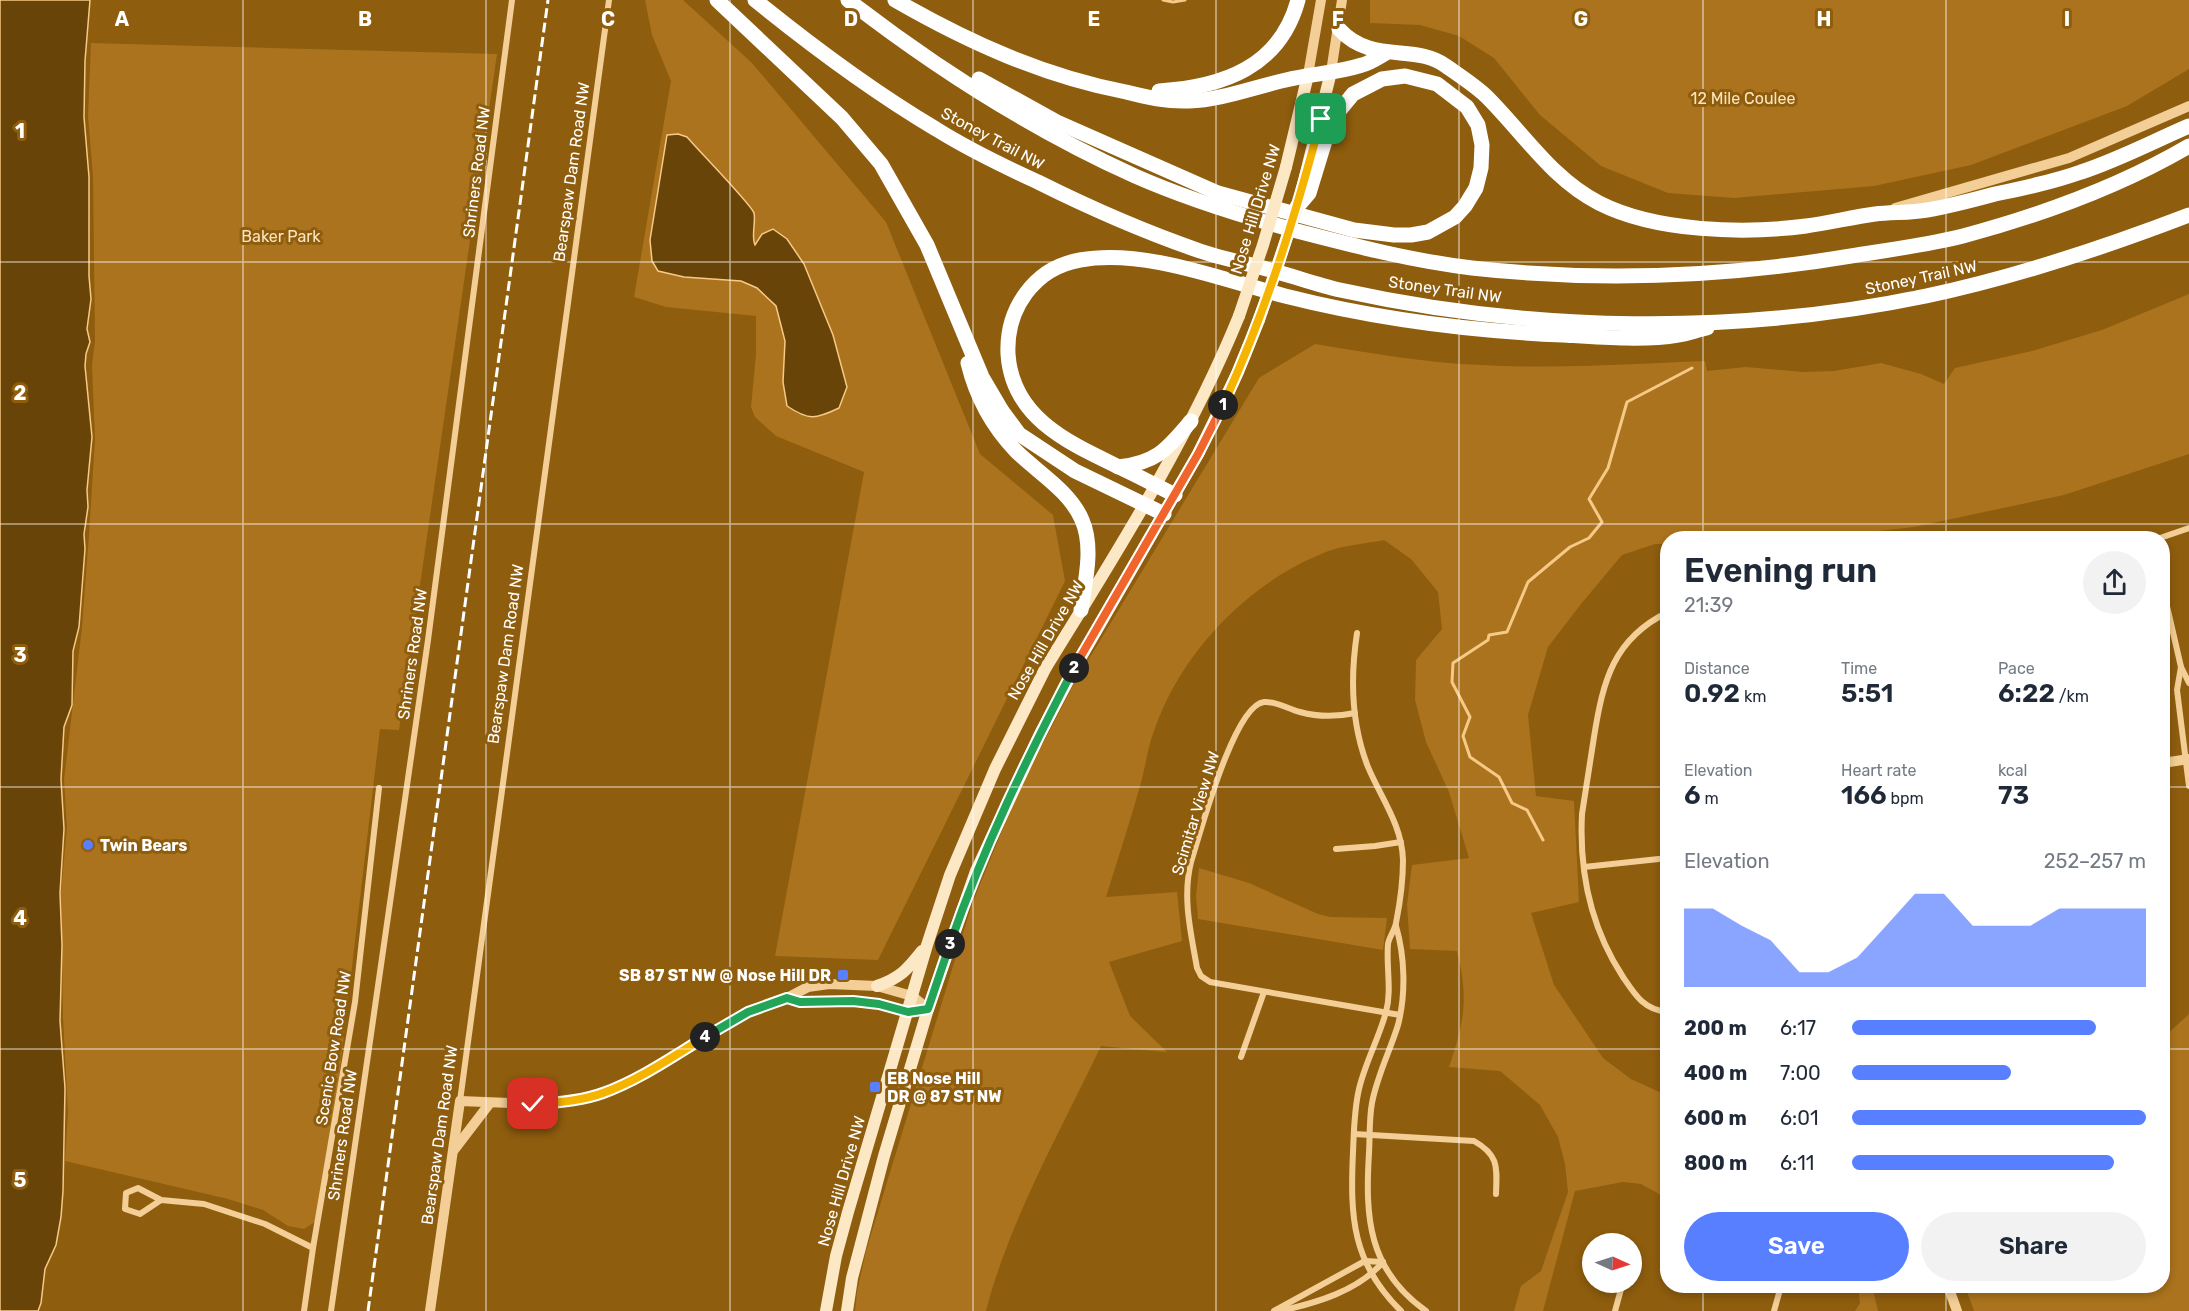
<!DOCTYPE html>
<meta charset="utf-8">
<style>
body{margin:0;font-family:Rubik,sans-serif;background:#f2f2f3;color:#1f2937;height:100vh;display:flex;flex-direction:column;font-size:22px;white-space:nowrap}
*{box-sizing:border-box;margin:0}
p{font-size:20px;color:#747a83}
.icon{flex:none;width:33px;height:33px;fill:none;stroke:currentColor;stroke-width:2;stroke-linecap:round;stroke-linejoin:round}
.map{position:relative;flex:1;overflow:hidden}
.sheet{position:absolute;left:1660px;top:531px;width:510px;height:762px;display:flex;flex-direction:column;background:#fff;border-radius:24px;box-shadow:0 3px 9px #0003}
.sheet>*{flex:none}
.needle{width:39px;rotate:93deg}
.controls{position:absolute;left:1582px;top:1233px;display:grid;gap:12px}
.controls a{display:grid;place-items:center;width:60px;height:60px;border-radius:50%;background:#fff;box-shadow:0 3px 9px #0003;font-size:30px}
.pin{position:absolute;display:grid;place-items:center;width:51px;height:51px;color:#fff;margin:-26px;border-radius:12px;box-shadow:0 3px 9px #0006}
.km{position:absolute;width:30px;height:30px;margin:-15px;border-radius:50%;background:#222;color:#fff;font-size:16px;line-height:30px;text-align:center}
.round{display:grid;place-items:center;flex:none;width:63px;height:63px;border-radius:32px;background:#f2f2f3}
.summary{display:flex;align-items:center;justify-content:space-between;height:102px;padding:0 24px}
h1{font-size:33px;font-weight:600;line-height:45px}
.figures{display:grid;grid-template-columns:repeat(3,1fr);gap:9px;height:102px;padding:6px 24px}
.figures div{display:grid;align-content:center}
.figures b{font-size:26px;font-weight:600}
.figures small{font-size:16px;font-weight:400}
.figures p{font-size:16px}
.chart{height:168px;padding:12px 24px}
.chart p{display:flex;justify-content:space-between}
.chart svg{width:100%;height:108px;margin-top:6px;fill:#587fff;opacity:.7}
.action{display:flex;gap:12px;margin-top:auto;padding:12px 24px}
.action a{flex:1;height:69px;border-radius:36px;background:#587fff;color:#fff;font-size:24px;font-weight:600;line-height:69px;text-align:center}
.action a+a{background:#f2f2f3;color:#1f2937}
ul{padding:0 24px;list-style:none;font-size:20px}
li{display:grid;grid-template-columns:96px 72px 1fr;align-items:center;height:45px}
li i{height:15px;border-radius:8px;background:#587fff}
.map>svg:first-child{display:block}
.green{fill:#ab731d}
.water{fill:#694408;stroke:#f7c987;stroke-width:1.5}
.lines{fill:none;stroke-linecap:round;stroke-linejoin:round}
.stream{stroke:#f7c987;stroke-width:3}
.minor{stroke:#f3ce96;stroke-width:6}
.tertiary{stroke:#f3ce96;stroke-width:10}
.secondary{stroke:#fde8c5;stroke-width:12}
.motorway{stroke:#fff;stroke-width:15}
.rail{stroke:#fff;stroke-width:3;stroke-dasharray:10 4.5;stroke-linecap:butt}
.secondary-bridge{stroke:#fde8c5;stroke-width:12}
.split-1-casing{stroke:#fff;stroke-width:12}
.split-2-casing{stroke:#fff;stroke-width:12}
.split-3-casing{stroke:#fff;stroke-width:12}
.split-4-casing{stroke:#fff;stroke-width:12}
.split-5-casing{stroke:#fff;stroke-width:12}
.split-1{stroke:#f5b400;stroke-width:8}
.split-2{stroke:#f0652b;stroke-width:8}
.split-3{stroke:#22a559;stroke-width:8}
.split-4{stroke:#22a559;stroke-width:8}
.split-5{stroke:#f5b400;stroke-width:8}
.grid{fill:none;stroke:#fff;stroke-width:1.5;stroke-opacity:0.55}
.poi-dot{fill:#587fff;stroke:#8e5d0e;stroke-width:2}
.labels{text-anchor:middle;stroke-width:6;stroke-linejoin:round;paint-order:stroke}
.park-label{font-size:16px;fill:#fee4bd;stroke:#8e5d0e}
.street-label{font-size:16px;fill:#fff;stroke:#8e5d0e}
.poi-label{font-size:16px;font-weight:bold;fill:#fff;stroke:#8e5d0e;text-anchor:start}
.grid-label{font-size:20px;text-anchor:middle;font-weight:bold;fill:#fff;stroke:#8e5d0e;stroke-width:6;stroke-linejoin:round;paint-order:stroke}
</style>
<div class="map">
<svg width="2189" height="1311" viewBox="0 0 2189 1311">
<rect width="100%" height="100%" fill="#8e5d0e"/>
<g class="green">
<path d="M645 0H683L752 63 886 222 980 454 1053 515 1065 581 878 960 775 956 864 472 776 436 755 417 751 407 756 354V316L666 307 634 297 671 81 652 35Z"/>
<path d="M1370 0H2189V69L2127 106 1971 165 1874 186 1734 198 1668 193 1601 166 1540 115 1494 58 1459 36 1420 25 1370 23Z"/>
<path d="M91 43 497 54 399 730 380 729 337 1094 315 1222 304 1229 288 1226 263 1210 228 1199 65 1161 68 1112 63 1017 61 892 67 827 64 780 82 627 89 535 95 439 92 365 95 341 93 176 88 116Z"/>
<path d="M2189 294V454L2064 495 1914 527 1816 538H1668V544H1655L1622 555 1581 604 1548 647 1528 715 1536 796 1574 801 1579 902 1531 913 1554 985 1603 1058 1631 1079 1668 1096V1199L1641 1184 1623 1182 1575 1191 1543 1311H1514L1521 1286 1541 1271 1568 1192 1565 1164 1558 1137 1540 1105 1500 1071 1449 1067C1464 1023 1469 998 1457 951L1410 949 1407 905 1412 865 1469 858 1449 792 1426 742 1415 700 1416 660 1442 629 1438 592 1411 559 1384 540C1365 544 1343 545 1326 552 1249 582 1181 652 1154 731 1148 746 1146 763 1142 779 1131 819 1118 858 1106 897L1177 892 1182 941 1109 962 1130 1016 1167 1052 1101 1046C1061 1130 1009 1221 986 1311H855L857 1292 866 1251 972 904 1012 806 1036 756 1075 682 1259 378 1315 344C1370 353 1426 363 1482 365 1556 369 1631 364 1705 361L1707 371 1746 367 1804 372 1834 371 1881 363 1921 374 1944 384 1955 368 2032 351 2102 330Z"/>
<path d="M1199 868 1249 883 1318 914 1330 917 1387 918 1383 950 1198 919 1196 896Z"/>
<path d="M2189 1014V1311H1974L1965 1286H2163V1038Z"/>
<path d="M1858 1286H1872L1878 1311H1855L1860 1303Z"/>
</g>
<g class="water">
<path d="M0 0H90L85 61 84 117 89 177V276L91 299 87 329 90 342 86 354 85 366 92 437 87 490 88 507 84 534 85 549 79 627 73 651 72 705 64 727 61 779 64 829 60 893 62 945 60 1021 65 1088 63 1191 61 1217 56 1245 45 1269 41 1303 38 1311H0Z"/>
<path d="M678 134 687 137C697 149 751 204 754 213 756 223 751 236 755 245L762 234 773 229 787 239 804 264 833 335 847 387 839 408C816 419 809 421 787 406L783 382 785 341 776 306 757 288 741 281 684 277 658 271 652 261 650 240 667 135Z"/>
</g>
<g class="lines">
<g class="stream">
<path d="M1163 0 1173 2 1185 0"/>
<path d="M1543 840 1527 810 1512 803 1499 777 1470 757 1463 736 1470 717 1452 682 1453 663 1488 640 1489 635 1507 632 1528 582 1570 547 1589 538 1602 522 1589 499 1608 468 1627 402 1692 368"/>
</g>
<g class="minor">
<path d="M2160 538 2189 528"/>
<path d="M2163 589 2181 667 2189 683"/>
<path d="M1668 612C1613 639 1603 681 1594 737 1590 763 1586 788 1582 814 1579 873 1591 928 1623 977 1635 995 1644 1010 1668 1012"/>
<path d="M1357 633C1350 679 1351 724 1368 767 1381 798 1402 825 1403 860 1403 880 1400 903 1396 923 1395 930 1389 937 1388 944 1386 967 1392 990 1386 1012 1379 1038 1365 1063 1359 1089 1354 1110 1354 1131 1353 1152 1350 1217 1352 1263 1401 1311"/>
<path d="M2181 667 2177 690 2189 786"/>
<path d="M1355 713C1336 717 1318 717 1300 712 1288 709 1276 701 1264 702 1234 705 1200 834 1191 862 1182 898 1191 933 1197 968L1201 976 1210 982 1400 1015"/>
<path d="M1336 849 1375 846 1401 842"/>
<path d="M1584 867 1668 858"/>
<path d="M1396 926C1405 957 1406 994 1398 1025 1390 1051 1377 1076 1372 1103 1369 1119 1370 1136 1369 1153 1365 1217 1368 1270 1426 1311"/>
<path d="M1241 1057 1264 992"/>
<path d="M460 1101 609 0"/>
<path d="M1354 1134 1474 1141C1499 1155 1497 1167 1496 1194"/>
<path d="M161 1200 140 1214 125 1209 126 1193 138 1188 161 1200 204 1204 265 1224 313 1248"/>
<path d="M304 1311 313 1248 355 1002 379 788"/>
<path d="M331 1311 428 640 512 0"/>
<path d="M1274 1311 1365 1261 1383 1262"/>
<path d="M1280 1311C1316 1303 1358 1291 1383 1262"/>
<path d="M1615 1311 1623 1282"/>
<path d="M1774 1311 1781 1286"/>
</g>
<g class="tertiary">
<path d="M1331 72 1342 0"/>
<path d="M1308 75 1321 0"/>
<path d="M1895 208 2069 158 2189 106"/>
<path d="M2163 763 2189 759"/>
<path d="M787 998 800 1002 853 1001 879 1004 907 1012 928 1009"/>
<path d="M454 1150 490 1103"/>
<path d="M1948 1286 1957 1311"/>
<path d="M430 1311 460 1101 533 1104 565 1102 601 1094 632 1081 748 1012 787 998 808 987 829 984 877 986 912 996 928 1009"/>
</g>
<g class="secondary">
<path d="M1286 167 1308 75"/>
<path d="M1298 205 1331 72"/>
<path d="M877 986C900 978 907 970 922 951"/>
<path d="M826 1311 836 1256 848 1212 927 945 950 875 995 769 1045 669C1115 555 1188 441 1239 316"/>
<path d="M847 1311 852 1278 884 1156 928 1009 976 871 1040 734 1077 664 1198 454 1238 372 1259 320"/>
</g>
<g class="motorway">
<path d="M717 0 842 118 881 164 927 245 982 377 1002 411 1019 434 1075 471 1164 514"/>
<path d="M755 0C813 47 872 91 936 129 968 149 1003 166 1038 182 1090 208 1145 232 1200 251 1224 259 1249 264 1274 271 1296 277 1318 285 1340 290 1531 332 1734 336 1926 296 2016 277 2103 248 2189 215"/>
<path d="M848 0C936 68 1033 130 1135 176 1187 199 1242 216 1297 231 1355 246 1413 261 1472 268 1598 282 1726 277 1851 256 1888 250 1927 245 1963 236 2041 215 2119 187 2189 146"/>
<path d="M895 0C968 42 1043 76 1126 92 1146 97 1167 102 1189 101 1221 100 1254 87 1286 80 1311 74 1337 73 1362 65 1370 63 1379 57 1386 53"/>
<path d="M1339 29C1372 65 1415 43 1446 66 1460 76 1476 86 1487 97 1524 134 1552 179 1599 203 1656 232 1744 234 1806 226 1829 223 1852 217 1875 214 1892 212 1910 213 1927 210 1950 206 1973 200 1995 194 2024 188 2053 182 2081 172 2118 160 2154 141 2189 126"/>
<path d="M979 79 1057 122 1218 193 1354 230 1394 235H1411L1428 232 1455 217 1465 206 1476 188 1481 168 1482 145 1478 125 1467 107 1437 84 1405 76 1382 79 1353 94 1339 111 1328 131 1309 193 1297 207"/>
<path d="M1159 91C1223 87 1280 67 1298 0"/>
<path d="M968 363C976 396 993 427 1016 451 1037 472 1070 491 1082 520 1094 547 1085 582 1081 610"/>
<path d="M1118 467C1157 463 1167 449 1191 421"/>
<path d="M1175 495C1155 485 1136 475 1117 466 1067 442 1012 417 1008 354 1006 309 1034 268 1080 260 1143 248 1223 280 1285 296 1376 319 1469 331 1563 335 1596 337 1645 341 1678 335 1687 334 1697 330 1707 328"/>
</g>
<path class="rail" d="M368 1311 548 0"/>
<g class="secondary-bridge">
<path d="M1239 316 1263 245 1286 167"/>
<path d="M1259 320 1297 207"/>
</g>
</g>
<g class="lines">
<g class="split-1-casing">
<path id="split-1" d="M1223 405C1266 312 1295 217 1321 119"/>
</g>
<g class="split-2-casing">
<path id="split-2" d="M1074 668 1198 454 1223 405"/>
</g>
<g class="split-3-casing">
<path id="split-3" d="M950 944C983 848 1027 758 1074 668"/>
</g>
<g class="split-4-casing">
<path id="split-4" d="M705 1037 748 1012 787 998 800 1002 853 1001 879 1004 908 1012 928 1009 950 944"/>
</g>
<g class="split-5-casing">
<path id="split-5" d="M533 1104C557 1103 581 1101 603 1093 639 1080 672 1057 705 1037"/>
</g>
<use href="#split-1" class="split-1"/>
<use href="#split-2" class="split-2"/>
<use href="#split-3" class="split-3"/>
<use href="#split-4" class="split-4"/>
<use href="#split-5" class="split-5"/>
</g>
<path class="grid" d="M243 0V1311M486 0V1311M730 0V1311M973 0V1311M1216 0V1311M1459 0V1311M1703 0V538M1946 0V538M0 262H2189M0 524H2189M0 787H1668M2163 787H2189M0 1049H1668M2163 1049H2189M1703 1286V1311M1946 1286V1311"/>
<g class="poi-dot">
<circle cx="88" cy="845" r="6"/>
<rect x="837" y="969" width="12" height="12" rx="3"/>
<rect x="869" y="1081" width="12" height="12" rx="3"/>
</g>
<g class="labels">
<g class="park-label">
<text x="1743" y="104">12 Mile Coulee</text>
<text x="281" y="242">Baker Park</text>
</g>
<g class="street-label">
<text transform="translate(993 138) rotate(28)" y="6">Stoney Trail NW</text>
<text transform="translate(476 172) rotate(-83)" y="6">Shriners Road NW</text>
<text transform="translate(571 172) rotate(-82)" y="6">Bearspaw Dam Road NW</text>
<text transform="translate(1255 209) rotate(-73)" y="6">Nose Hill Drive NW</text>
<text transform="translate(1921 277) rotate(-12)" y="6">Stoney Trail NW</text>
<text transform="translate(1445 289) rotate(8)" y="6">Stoney Trail NW</text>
<text transform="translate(1045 640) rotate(-60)" y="6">Nose Hill Drive NW</text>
<text transform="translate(412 654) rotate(-82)" y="6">Shriners Road NW</text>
<text transform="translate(505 654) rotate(-82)" y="6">Bearspaw Dam Road NW</text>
<text transform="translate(1195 813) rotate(-73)" y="6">Scimitar View NW</text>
<text transform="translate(333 1048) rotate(-81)" y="6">Scenic Bow Road NW</text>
<text transform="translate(342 1135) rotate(-82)" y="6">Shriners Road NW</text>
<text transform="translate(439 1135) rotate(-82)" y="6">Bearspaw Dam Road NW</text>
<text transform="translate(841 1181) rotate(-74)" y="6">Nose Hill Drive NW</text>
</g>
<g class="poi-label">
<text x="100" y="851">Twin Bears</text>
<text x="831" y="981" text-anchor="end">SB 87 ST NW @ Nose Hill DR</text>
<text x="887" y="1084">EB Nose Hill<tspan x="887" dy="18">DR @ 87 ST NW</tspan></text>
</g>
</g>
<g class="grid-label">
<text x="122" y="26">A</text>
<text x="365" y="26">B</text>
<text x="608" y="26">C</text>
<text x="851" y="26">D</text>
<text x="1094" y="26">E</text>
<text x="1338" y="26">F</text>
<text x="1581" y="26">G</text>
<text x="1824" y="26">H</text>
<text x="2067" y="26">I</text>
<text x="20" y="138">1</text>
<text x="20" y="400">2</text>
<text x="20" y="662">3</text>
<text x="20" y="925">4</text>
<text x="20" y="1187">5</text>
</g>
</svg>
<div class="controls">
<a><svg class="needle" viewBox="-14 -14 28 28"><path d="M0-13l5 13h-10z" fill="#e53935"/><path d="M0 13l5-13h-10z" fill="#747a83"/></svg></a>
</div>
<div class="pin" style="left:1321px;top:119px;background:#1e9e55"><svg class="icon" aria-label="arrive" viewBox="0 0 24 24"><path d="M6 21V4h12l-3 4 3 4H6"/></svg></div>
<div class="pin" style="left:533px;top:1104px;background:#d93025"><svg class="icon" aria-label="check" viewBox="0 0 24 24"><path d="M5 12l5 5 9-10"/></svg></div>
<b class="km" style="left:1223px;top:405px">1</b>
<b class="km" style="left:1074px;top:668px">2</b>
<b class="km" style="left:950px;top:944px">3</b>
<b class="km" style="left:705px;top:1037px">4</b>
<section class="sheet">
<div class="summary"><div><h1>Evening run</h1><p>21:39</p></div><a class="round"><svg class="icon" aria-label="share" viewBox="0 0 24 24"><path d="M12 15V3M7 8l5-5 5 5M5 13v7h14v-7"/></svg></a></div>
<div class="figures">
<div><p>Distance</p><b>0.92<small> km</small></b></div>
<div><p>Time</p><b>5:51</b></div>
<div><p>Pace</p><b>6:22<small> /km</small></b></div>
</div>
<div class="figures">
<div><p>Elevation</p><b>6<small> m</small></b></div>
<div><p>Heart rate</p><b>166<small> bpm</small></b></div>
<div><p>kcal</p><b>73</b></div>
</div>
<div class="chart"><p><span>Elevation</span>252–257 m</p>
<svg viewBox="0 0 160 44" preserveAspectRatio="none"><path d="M0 44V12L10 12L20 19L30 25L40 38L50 38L60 32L70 19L80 6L90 6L100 19L110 19L120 19L130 12L140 12L150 12L160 12V44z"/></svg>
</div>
<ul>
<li><b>200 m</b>6:17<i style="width:83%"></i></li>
<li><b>400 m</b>7:00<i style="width:54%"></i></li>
<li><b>600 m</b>6:01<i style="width:100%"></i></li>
<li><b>800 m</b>6:11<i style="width:89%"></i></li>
</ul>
<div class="action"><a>Save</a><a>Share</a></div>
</section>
</div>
